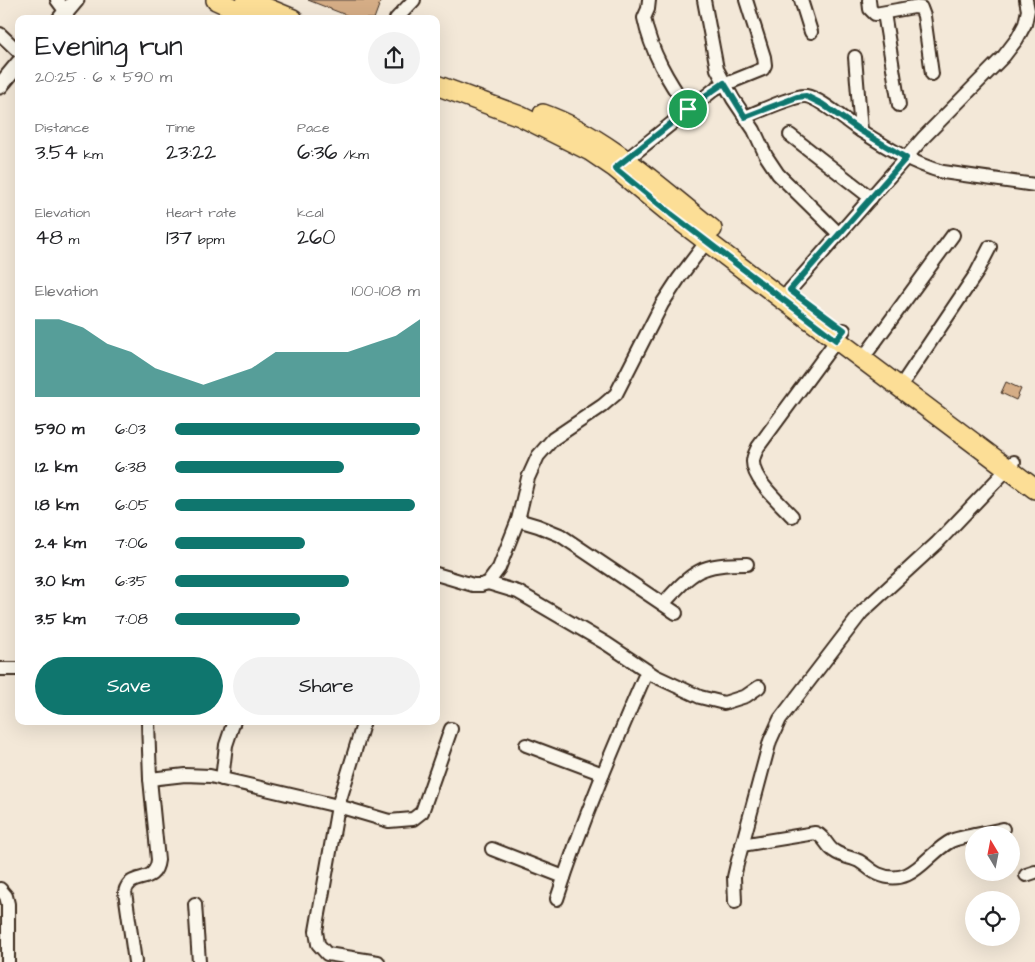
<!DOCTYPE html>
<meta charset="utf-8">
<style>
body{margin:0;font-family:"Architects Daughter",sans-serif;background:#f2f2f2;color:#202124;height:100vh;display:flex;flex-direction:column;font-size:19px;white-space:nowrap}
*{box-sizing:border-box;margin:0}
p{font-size:16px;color:#757577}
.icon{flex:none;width:28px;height:28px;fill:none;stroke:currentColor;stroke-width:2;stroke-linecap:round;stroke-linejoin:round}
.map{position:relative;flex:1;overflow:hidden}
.panel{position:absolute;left:15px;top:15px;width:425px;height:710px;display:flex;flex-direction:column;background:#fff;border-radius:10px;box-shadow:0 5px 20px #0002}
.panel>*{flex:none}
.needle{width:32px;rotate:350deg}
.buttons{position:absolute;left:965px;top:826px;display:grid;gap:10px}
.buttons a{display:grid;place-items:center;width:55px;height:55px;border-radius:50%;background:#fff;box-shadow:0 5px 20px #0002;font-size:25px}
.pin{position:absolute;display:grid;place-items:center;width:42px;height:42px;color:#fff;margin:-21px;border:2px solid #fff;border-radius:50%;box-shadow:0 1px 5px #0007}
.round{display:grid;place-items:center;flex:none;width:52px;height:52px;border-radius:26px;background:#f2f2f2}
.head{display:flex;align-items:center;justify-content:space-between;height:85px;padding:0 20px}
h1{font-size:28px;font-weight:600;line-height:38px}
.stats{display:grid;grid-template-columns:repeat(3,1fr);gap:8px;height:85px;padding:5px 20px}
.stats div{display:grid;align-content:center}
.stats b{font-size:21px;font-weight:600}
.stats small{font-size:14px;font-weight:400}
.stats p{font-size:14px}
.chart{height:140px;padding:10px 20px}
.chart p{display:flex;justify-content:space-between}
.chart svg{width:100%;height:90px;margin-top:5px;fill:#0f766e;opacity:.7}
.button{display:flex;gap:10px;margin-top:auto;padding:10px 20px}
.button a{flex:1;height:58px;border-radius:30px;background:#0f766e;color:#fff;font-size:20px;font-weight:600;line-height:58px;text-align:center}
.button a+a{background:#f2f2f2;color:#202124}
ul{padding:0 20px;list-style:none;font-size:16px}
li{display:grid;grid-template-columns:80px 60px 1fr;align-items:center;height:38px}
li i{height:12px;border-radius:6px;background:#0f766e}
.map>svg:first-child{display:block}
.building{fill:#d5ad86;stroke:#3b2a1e}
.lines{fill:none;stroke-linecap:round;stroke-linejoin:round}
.minor-casing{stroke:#3b2a1e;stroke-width:16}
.tertiary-casing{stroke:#3b2a1e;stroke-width:19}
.primary-casing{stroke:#3b2a1e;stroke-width:22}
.minor{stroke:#fbf7ec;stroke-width:12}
.tertiary{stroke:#fbf7ec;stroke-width:15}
.primary{stroke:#fcde96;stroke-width:19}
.route-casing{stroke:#fff;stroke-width:10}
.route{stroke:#0f766e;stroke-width:6}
</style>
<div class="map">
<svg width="1035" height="962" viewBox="0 0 1035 962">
<rect width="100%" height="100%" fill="#f3e8d8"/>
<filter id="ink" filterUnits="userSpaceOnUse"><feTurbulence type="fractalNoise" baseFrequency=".02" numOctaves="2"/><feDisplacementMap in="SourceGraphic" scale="10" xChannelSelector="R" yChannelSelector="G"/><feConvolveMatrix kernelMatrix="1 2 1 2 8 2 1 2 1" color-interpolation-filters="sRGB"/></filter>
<g filter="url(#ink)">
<g class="building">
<path d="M308 0H381L374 19H356Z"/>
<path d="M1006 382 1021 389 1016 400 1001 393Z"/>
</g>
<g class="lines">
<g class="minor-casing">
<g id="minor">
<path d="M57 0 66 12"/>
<path d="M649 0 648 9 644 18C651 52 668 81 688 109"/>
<path d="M704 0 717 69 733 99 754 130 766 156 778 174 839 234"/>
<path d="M801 0 811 32"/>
<path d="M869 0 870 9 875 14 914 7 921 8 924 16 932 74"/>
<path d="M884 13 899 105"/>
<path d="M396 19 414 0"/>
<path d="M0 34 19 52"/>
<path d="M855 57 861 131"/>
<path d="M745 117C758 112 794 95 806 96 820 98 848 123 861 131 886 147 913 164 943 172L1035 185"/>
<path d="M790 135 871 198"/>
<path d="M621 164 716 88 763 69 765 65 764 57 746 0"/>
<path d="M790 290 924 137 1004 56 1017 39 1025 24 1028 10 1026 0"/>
<path d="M869 350 953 235"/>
<path d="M906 378 976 274 990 247"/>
<path d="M792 516C780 503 753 480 753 462 753 456 756 452 758 447L844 330"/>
<path d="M518 520 538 526 560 535 676 613"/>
<path d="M436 574 473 585H481L488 583 499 568 518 520 528 478 538 456 553 439 602 406 616 394 662 304 679 278 707 241"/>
<path d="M488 583 518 592 607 644 655 676 700 697 724 703 746 696 759 687"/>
<path d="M663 604C694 570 700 564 747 564"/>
<path d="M0 669H19"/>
<path d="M364 721 338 806 316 931 318 944 327 954 378 962"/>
<path d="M526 745 603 774"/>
<path d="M150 779 185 775 210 776 338 806 389 821 413 819 422 812 451 729"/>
<path d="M222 779 226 745 234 721"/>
<path d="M975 835 1003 829"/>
<path d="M742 845 815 833C825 836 826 846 834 851 842 857 851 857 859 861 866 865 871 871 878 874 912 889 927 853 951 841 958 838 966 837 974 835"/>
<path d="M492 849 564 877"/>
<path d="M1026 875 1035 872"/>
<path d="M0 889 6 896 8 904V962"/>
<path d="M557 899C582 821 614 746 647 671"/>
<path d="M735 902 734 877 737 864 770 741 780 719 862 612 937 543 1014 462"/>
<path d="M195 904 199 962"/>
<path d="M135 962 125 892C130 870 155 887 158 860L150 779 148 721"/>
</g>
</g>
<g class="tertiary-casing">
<g id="tertiary">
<path d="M60 19 76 0"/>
<path d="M0 86 19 63"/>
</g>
</g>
<g class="primary-casing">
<g id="primary">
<path d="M216 0 258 19"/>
<path d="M247 0 293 19"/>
<path d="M436 85 520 116 590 151 615 168 671 214 781 298 1035 489"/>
<path d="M543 114C607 137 659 187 712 229"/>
</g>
</g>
<use href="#minor" class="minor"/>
<use href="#tertiary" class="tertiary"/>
<use href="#primary" class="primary"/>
</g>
</g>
<g class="lines" filter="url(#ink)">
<g class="route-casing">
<path id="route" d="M724 83 745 117 797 97 806 96 822 104 861 131 906 158 790 290 844 330 836 340 671 214 615 168 708 94Z"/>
</g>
<use href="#route" class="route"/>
</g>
</svg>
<div class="buttons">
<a><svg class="needle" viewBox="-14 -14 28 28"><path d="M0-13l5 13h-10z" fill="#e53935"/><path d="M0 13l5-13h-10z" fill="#757577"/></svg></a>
<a><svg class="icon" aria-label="locate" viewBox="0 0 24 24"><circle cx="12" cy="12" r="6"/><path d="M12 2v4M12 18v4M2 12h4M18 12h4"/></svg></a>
</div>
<div class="pin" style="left:688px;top:109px;background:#1e9e55"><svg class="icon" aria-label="arrive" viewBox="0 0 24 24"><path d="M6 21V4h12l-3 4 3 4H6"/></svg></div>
<section class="panel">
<div class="head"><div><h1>Evening run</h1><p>20:25 · 6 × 590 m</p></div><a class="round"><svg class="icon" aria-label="share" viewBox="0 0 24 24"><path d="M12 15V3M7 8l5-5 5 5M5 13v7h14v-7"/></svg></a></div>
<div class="stats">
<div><p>Distance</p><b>3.54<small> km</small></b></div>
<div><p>Time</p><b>23:22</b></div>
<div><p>Pace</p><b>6:36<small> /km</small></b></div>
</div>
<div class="stats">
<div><p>Elevation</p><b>48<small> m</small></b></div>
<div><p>Heart rate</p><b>137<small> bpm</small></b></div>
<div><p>kcal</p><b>260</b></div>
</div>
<div class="chart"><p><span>Elevation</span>100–108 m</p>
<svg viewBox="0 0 160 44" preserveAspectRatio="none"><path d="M0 44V6L10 6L20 10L30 18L40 22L50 30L60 34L70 38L80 34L90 30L100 22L110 22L120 22L130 22L140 18L150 14L160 6V44z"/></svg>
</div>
<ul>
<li><b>590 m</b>6:03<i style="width:100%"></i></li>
<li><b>1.2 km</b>6:38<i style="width:69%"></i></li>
<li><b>1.8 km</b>6:05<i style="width:98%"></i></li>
<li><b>2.4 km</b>7:06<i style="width:53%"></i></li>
<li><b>3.0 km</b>6:35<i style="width:71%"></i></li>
<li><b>3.5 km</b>7:08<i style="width:51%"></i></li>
</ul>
<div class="button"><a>Save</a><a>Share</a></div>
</section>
</div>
